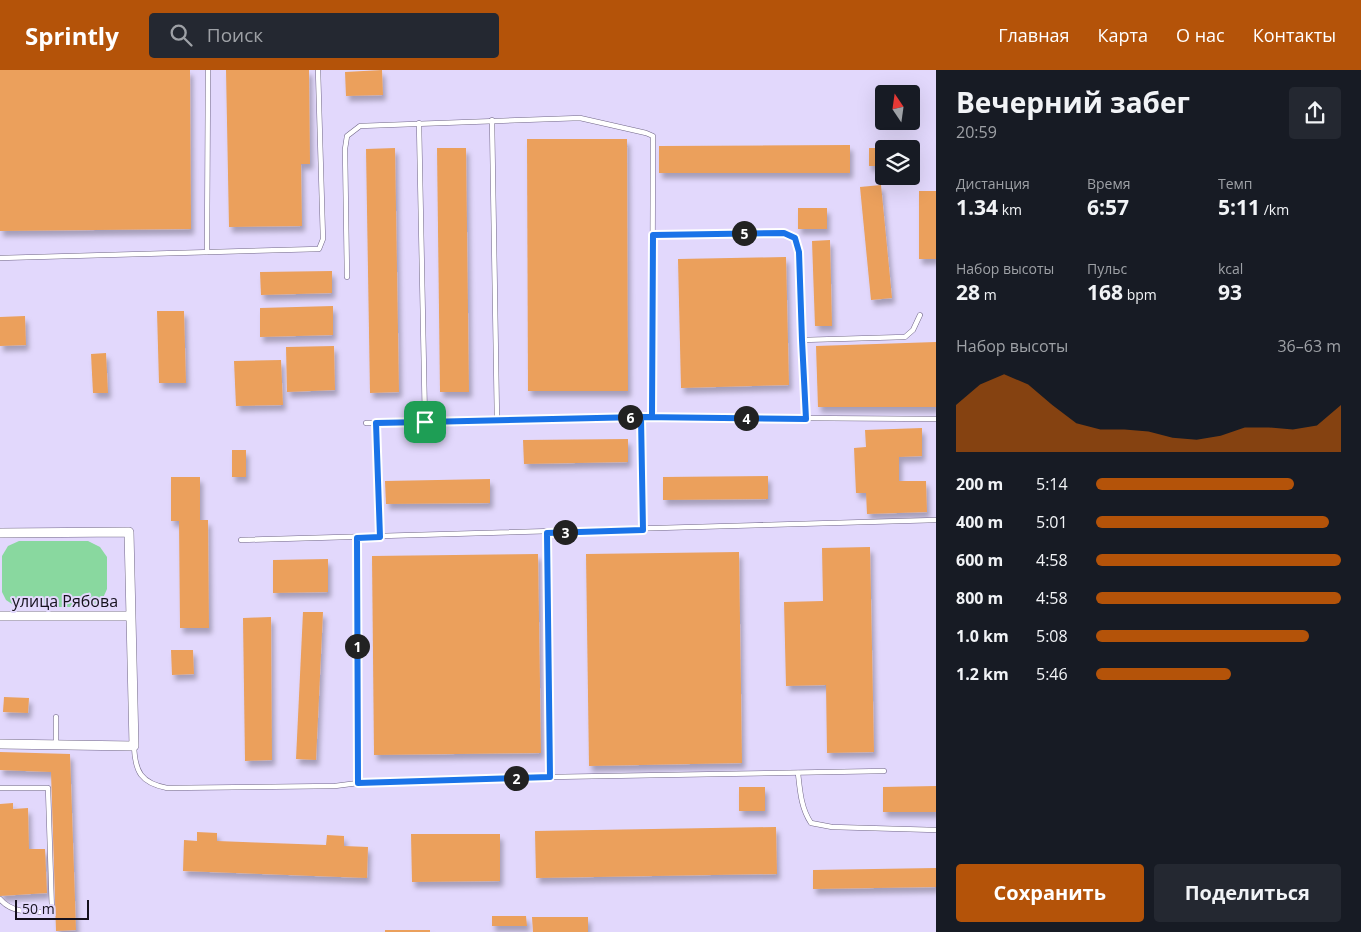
<!DOCTYPE html>
<html lang="ru">
<meta charset="utf-8">
<style>
body{margin:0;font-family:"Open Sans",sans-serif;background:#242831;color:#f1f3f6;height:100vh;display:flex;flex-direction:column;font-size:19px;white-space:nowrap}
*{box-sizing:border-box;margin:0}
p{font-size:16px;color:#9ea1a6}
.icon{flex:none;width:28px;height:28px;fill:none;stroke:currentColor;stroke-width:2;stroke-linecap:round;stroke-linejoin:round}
.map{position:relative;flex:1;overflow:hidden}
.panel{display:flex;flex-direction:column;background:#171b24;width:425px}
.panel>*{flex:none}
.needle{width:32px;rotate:347deg}
.tools{position:absolute;left:875px;top:15px;display:grid;gap:10px}
.tools a{display:grid;place-items:center;width:45px;height:45px;border-radius:5px;background:#171b24;box-shadow:0 5px 20px #0002;font-size:25px}
.scale{position:absolute;left:15px;bottom:12px;width:74px;box-sizing:border-box;padding-left:5px;border:2px solid #15111d;border-top:0;font-size:14px;line-height:18px;white-space:nowrap;color:#15111d;-webkit-text-stroke:4px #e2d8fc;paint-order:stroke}
.pin{position:absolute;display:grid;place-items:center;width:42px;height:42px;color:#fff;margin:-21px;border-radius:10px;box-shadow:0 2px 8px #0006}
.km{position:absolute;width:25px;height:25px;margin:-12px;border-radius:50%;background:#222;color:#fff;font-size:14px;line-height:25px;text-align:center}
.round{display:grid;place-items:center;flex:none;width:52px;height:52px;border-radius:5px;background:#242831}
.overview{display:flex;align-items:center;justify-content:space-between;height:85px;padding:0 20px}
h1{font-size:28px;font-weight:700;line-height:38px}
.metrics{display:grid;grid-template-columns:repeat(3,1fr);gap:8px;height:85px;padding:5px 20px}
.metrics div{display:grid;align-content:center}
.metrics b{font-size:21px;font-weight:700}
.metrics small{font-size:14px;font-weight:400}
.metrics p{font-size:14px}
.chart{height:140px;padding:10px 20px}
.chart p{display:flex;justify-content:space-between}
.chart svg{width:100%;height:90px;margin-top:5px;fill:#b45309;opacity:.7}
.action{display:flex;gap:10px;margin-top:auto;padding:10px 20px}
.action a{flex:1;height:58px;border-radius:5px;background:#b45309;color:#fff;font-size:20px;font-weight:700;line-height:58px;text-align:center}
.action a+a{background:#242831;color:#f1f3f6}
ul{padding:0 20px;list-style:none;font-size:16px}
li{display:grid;grid-template-columns:80px 60px 1fr;align-items:center;height:38px}
li i{height:12px;border-radius:6px;background:#b45309}
header{display:flex;align-items:center;gap:30px;box-sizing:border-box;height:70px;padding:0 25px;background:#b45309;color:#fff}
header strong{font-size:24px}
nav{display:flex;gap:28px;margin-inline-start:auto;font-size:18px}
.search{width:350px;height:45px;background:#242831;display:flex;align-items:center;gap:12px;box-sizing:border-box;padding:0 18px;border-radius:5px;color:#9ea1a6;font-size:19px}
main{display:flex;flex:1;min-height:0}
.map>svg:first-child{display:block}
.grass{fill:#89d89f}
.building{fill:#eba05c;filter:url(#shadow)}
.lines{fill:none;stroke-linecap:round;stroke-linejoin:round}
.lane-casing{stroke:#716787;stroke-width:5.5}
.street-casing{stroke:#716787;stroke-width:10}
.lane{stroke:#fff;stroke-width:4.5}
.street{stroke:#fff;stroke-width:9}
.route-casing{stroke:#fff;stroke-width:10}
.route{stroke:#1a73e8;stroke-width:6}
.labels{text-anchor:middle;stroke-width:4;stroke-linejoin:round;paint-order:stroke}
.street-label{font-size:16px;fill:#15111d;stroke:#e2d8fc}
</style>
<header>
<strong>Sprintly</strong>
<div class="search"><svg class="icon" aria-label="search" viewBox="0 0 24 24"><circle cx="10" cy="10" r="6"/><path d="M15 15l6 6"/></svg>Поиск</div>
<nav><a>Главная</a><a>Карта</a><a>О нас</a><a>Контакты</a></nav>
</header>
<main>
<div class="map">
<svg width="936" height="862" viewBox="0 0 936 862">
<defs>
<filter id="shadow"><feDropShadow dx="3" dy="5.5" stdDeviation="2.5" flood-color="#0004"/></filter>
</defs>
<rect width="100%" height="100%" fill="#e2d8fc"/>
<path class="grass" d="M19 471H88L100 477 107 487V519L103 528 98 533 87 537H20L12 534 6 530 2 522V486L8 476Z"/>
<g class="building">
<path d="M0 0H190L191 159 0 161Z"/>
<path d="M226 0H309L310 94H301L302 156 229 157Z"/>
<path d="M382 0 383 25 346 26 345 2Z"/>
<path d="M527 69H627L628 321H528Z"/>
<path d="M850 75V103H659V76Z"/>
<path d="M395 78 399 322 370 323 366 79Z"/>
<path d="M437 78H466L469 322H440Z"/>
<rect x="869" y="78" width="15" height="18"/>
<path d="M881 115 892 228 871 230 860 117Z"/>
<rect x="919" y="121" width="17" height="68"/>
<rect x="798" y="138" width="29" height="21"/>
<path d="M830 170 832 256H815L812 171Z"/>
<path d="M786 187 789 315 681 318 678 189Z"/>
<path d="M332 201V223L261 225 260 202Z"/>
<path d="M333 236V265L260 267V238Z"/>
<path d="M157 241H184L186 313H159Z"/>
<path d="M25 246 26 275 0 276V247Z"/>
<path d="M936 272V337H818L816 276Z"/>
<path d="M334 276 335 320 287 322 286 277Z"/>
<path d="M106 283 108 323H93L91 284Z"/>
<path d="M281 290 283 335 236 336 234 291Z"/>
<path d="M922 358V386L899 387V411H926L927 442 867 444 866 423H856L854 378 866 377 865 360Z"/>
<path d="M628 369V392L524 394 523 370Z"/>
<rect x="232" y="380" width="14" height="27"/>
<path d="M768 406V429L663 430V407Z"/>
<path d="M171 407H200V450H208L209 558H180L179 451H171Z"/>
<path d="M490 409V433L386 434 385 411Z"/>
<path d="M870 477 874 682 827 683 826 615 786 616 784 532 823 531 822 478Z"/>
<path d="M739 482 742 693 589 696 586 484Z"/>
<path d="M538 484 541 683 374 685 372 486Z"/>
<path d="M328 489V522L273 523V490Z"/>
<path d="M303 542H323L316 690 296 689Z"/>
<path d="M271 547 272 690 245 691 243 548Z"/>
<path d="M171 580H193L194 604 172 605Z"/>
<path d="M4 627 29 628 28 643 3 642Z"/>
<path d="M0 682 70 684 76 860 56 861 51 702 0 700Z"/>
<path d="M936 716V742H883V717Z"/>
<rect x="739" y="717" width="26" height="24"/>
<path d="M13 733V739L28 738 29 779H45L47 823 0 826V734Z"/>
<path d="M776 757 777 804 536 808 535 761Z"/>
<path d="M197 762 217 763V771L326 775 327 765 344 766V776L368 777 367 808 183 801 184 770 197 771Z"/>
<path d="M411 764H500V811L412 812Z"/>
<path d="M936 798V817L813 819V800Z"/>
<path d="M492 846H526L527 856H492Z"/>
<path d="M532 847H588V862H533Z"/>
<rect x="385" y="860" width="45" height="2"/>
</g>
<g class="lines">
<g class="lane-casing">
<g id="lane">
<path d="M492 50 497 350"/>
<path d="M419 53 425 352"/>
<path d="M653 165 784 163 795 168 799 183 802 270 806 349"/>
<path d="M207 182 208 0"/>
<path d="M0 188 319 179 323 169 318 0"/>
<path d="M347 207 345 79 347 66 360 56 580 48 646 63 653 66 652 347"/>
<path d="M802 270 905 267 913 260 920 245"/>
<path d="M641 347 643 460"/>
<path d="M366 353 652 347 936 349"/>
<path d="M376 353 380 467"/>
<path d="M547 463 550 707"/>
<path d="M357 468 358 713"/>
<path d="M241 470 936 450"/>
<path d="M56 675V647"/>
<path d="M134 676C135 702 141 713 167 718L335 716 358 713 550 707 884 701"/>
<path d="M798 703C800 721 801 738 811 753L832 757 936 760"/>
<path d="M0 718H48L52 842C34 842 12 844 0 829"/>
</g>
</g>
<g class="street-casing">
<g id="street">
<path d="M0 463 129 462 134 676 0 674"/>
<path d="M0 546H130"/>
</g>
</g>
<use href="#lane" class="lane"/>
<use href="#street" class="street"/>
</g>
<g class="lines">
<g class="route-casing">
<path id="route" d="M425 352 376 353 380 467 357 468 358 713 550 707 547 463 643 460 641 347 806 349 802 270 799 182 795 168 784 163 653 165 652 347H641L425 352"/>
</g>
<use href="#route" class="route"/>
</g>
<g class="labels">
<g class="street-label">
<text x="65" y="537">улица Рябова</text>
</g>
</g>
</svg>
<div class="tools">
<a><svg class="needle" viewBox="-14 -14 28 28"><path d="M0-13l5 13h-10z" fill="#e53935"/><path d="M0 13l5-13h-10z" fill="#9ea1a6"/></svg></a>
<a><svg class="icon" aria-label="layers" viewBox="0 0 24 24"><path d="M12 4l9 5-9 5-9-5zM3 14l9 5 9-5"/></svg></a>
</div>
<div class="scale">50 m</div>
<div class="pin" style="left:425px;top:352px;background:#1e9e55"><svg class="icon" aria-label="arrive" viewBox="0 0 24 24"><path d="M6 21V4h12l-3 4 3 4H6"/></svg></div>
<b class="km" style="left:357px;top:576px">1</b>
<b class="km" style="left:516px;top:708px">2</b>
<b class="km" style="left:565px;top:462px">3</b>
<b class="km" style="left:746px;top:348px">4</b>
<b class="km" style="left:744px;top:163px">5</b>
<b class="km" style="left:630px;top:347px">6</b>
</div>
<section class="panel">
<div class="overview"><div><h1>Вечерний забег</h1><p>20:59</p></div><a class="round"><svg class="icon" aria-label="share" viewBox="0 0 24 24"><path d="M12 15V3M7 8l5-5 5 5M5 13v7h14v-7"/></svg></a></div>
<div class="metrics">
<div><p>Дистанция</p><b>1.34<small> km</small></b></div>
<div><p>Время</p><b>6:57</b></div>
<div><p>Темп</p><b>5:11<small> /km</small></b></div>
</div>
<div class="metrics">
<div><p>Набор высоты</p><b>28<small> m</small></b></div>
<div><p>Пульс</p><b>168<small> bpm</small></b></div>
<div><p>kcal</p><b>93</b></div>
</div>
<div class="chart"><p><span>Набор высоты</span>36–63 m</p>
<svg viewBox="0 0 160 44" preserveAspectRatio="none"><path d="M0 44V21L10 11L20 6L30 11L40 21L50 30L60 33L70 33L80 34L90 37L100 38L110 36L120 32L130 32L140 33L150 31L160 21V44z"/></svg>
</div>
<ul>
<li><b>200 m</b>5:14<i style="width:81%"></i></li>
<li><b>400 m</b>5:01<i style="width:95%"></i></li>
<li><b>600 m</b>4:58<i style="width:100%"></i></li>
<li><b>800 m</b>4:58<i style="width:100%"></i></li>
<li><b>1.0 km</b>5:08<i style="width:87%"></i></li>
<li><b>1.2 km</b>5:46<i style="width:55%"></i></li>
</ul>
<div class="action"><a>Сохранить</a><a>Поделиться</a></div>
</section>
</main>
